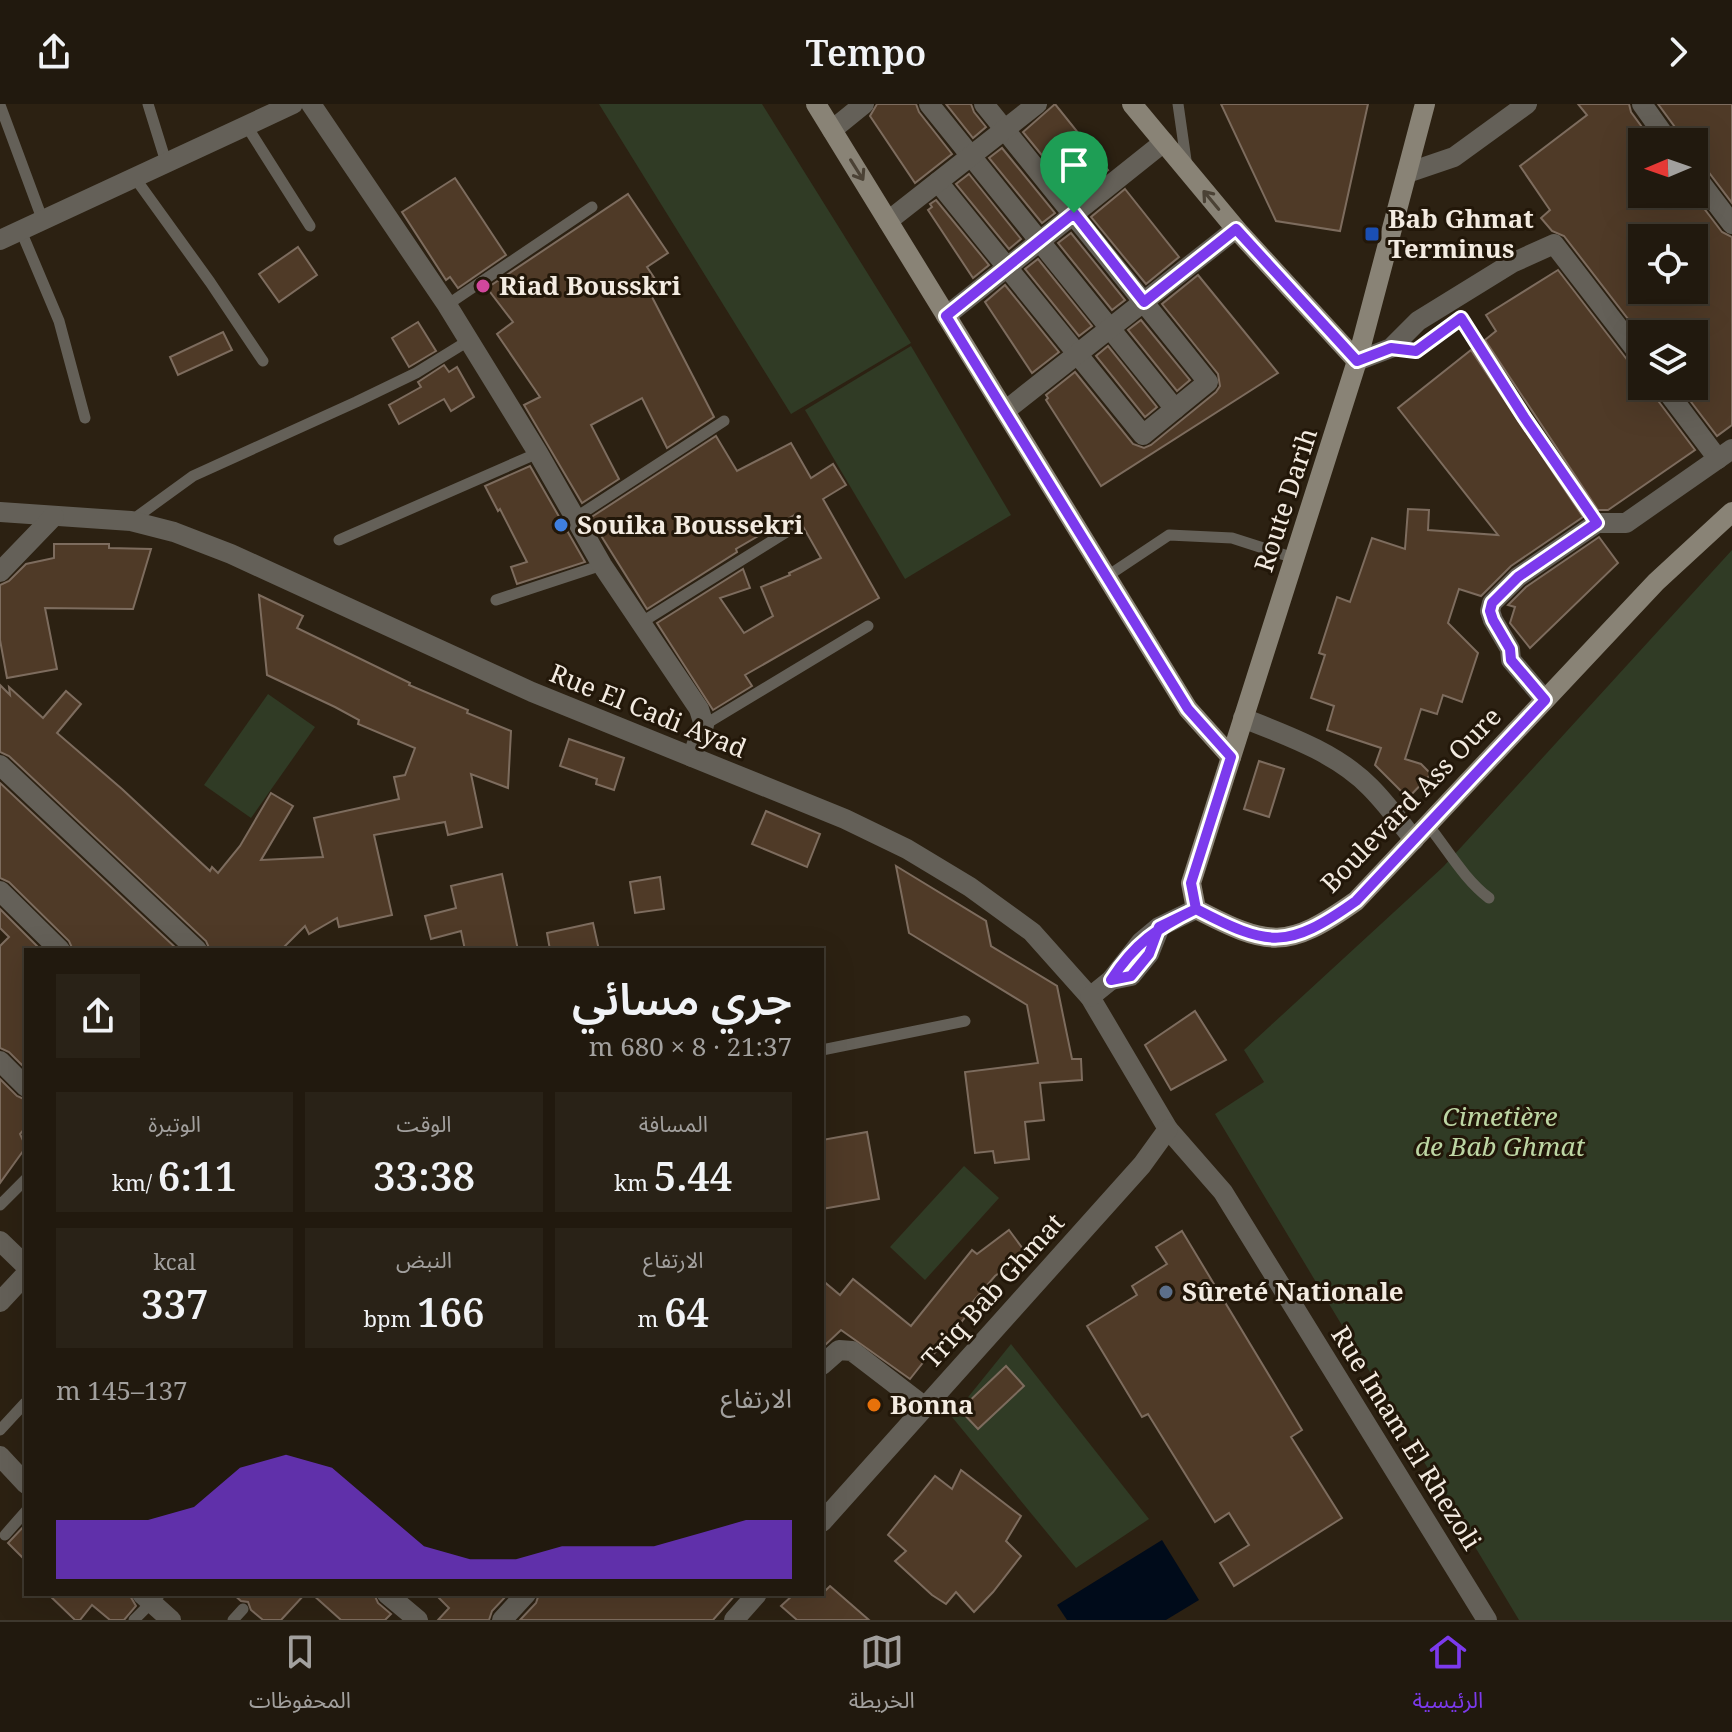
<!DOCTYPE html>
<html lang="ar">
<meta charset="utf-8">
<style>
body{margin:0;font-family:"Noto Serif","Noto Sans Arabic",serif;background:#292217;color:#f1f3f6;direction:rtl;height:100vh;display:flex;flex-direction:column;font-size:30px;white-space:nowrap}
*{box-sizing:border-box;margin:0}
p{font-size:26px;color:#a2a09e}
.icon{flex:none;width:44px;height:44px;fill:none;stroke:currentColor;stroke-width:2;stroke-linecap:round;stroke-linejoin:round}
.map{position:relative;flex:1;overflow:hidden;direction:ltr}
.details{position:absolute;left:24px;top:844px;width:800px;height:648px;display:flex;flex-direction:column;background:#21190e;border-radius:0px;box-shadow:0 8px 32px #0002,0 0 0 2px #3e382e;direction:rtl}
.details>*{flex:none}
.needle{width:52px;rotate:268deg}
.tools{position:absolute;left:1628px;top:24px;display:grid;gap:16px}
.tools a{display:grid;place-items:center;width:80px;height:80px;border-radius:0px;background:#21190e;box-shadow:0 8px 32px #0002,0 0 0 2px #3e382e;font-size:40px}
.pin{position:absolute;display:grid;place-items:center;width:68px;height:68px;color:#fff;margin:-82px -34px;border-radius:50% 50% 50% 0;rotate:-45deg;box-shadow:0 0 8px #0007}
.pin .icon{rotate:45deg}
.round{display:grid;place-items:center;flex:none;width:84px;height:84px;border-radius:0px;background:#292217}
.summary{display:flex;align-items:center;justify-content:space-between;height:136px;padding:0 32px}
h1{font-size:44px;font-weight:600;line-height:60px}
.stats{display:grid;grid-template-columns:repeat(3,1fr);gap:12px;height:136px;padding:8px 32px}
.stats div{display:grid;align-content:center;border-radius:0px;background:#292217;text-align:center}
.stats b{font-size:40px;font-weight:600}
.stats small{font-size:22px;font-weight:400}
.stats p{font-size:22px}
.chart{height:224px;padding:16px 32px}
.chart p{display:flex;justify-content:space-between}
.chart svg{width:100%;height:144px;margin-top:8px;fill:#7c3aed;opacity:.7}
header{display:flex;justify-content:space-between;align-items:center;height:104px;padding:0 32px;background:#21190e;font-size:36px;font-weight:600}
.tab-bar{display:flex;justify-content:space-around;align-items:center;height:112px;border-top:2px solid #3e382e;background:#21190e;font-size:22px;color:#a2a09e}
.tab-bar a{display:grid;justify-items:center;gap:4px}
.tab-bar .on{color:#7c3aed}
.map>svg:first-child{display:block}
.green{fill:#303b25}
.water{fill:#000b1a}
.building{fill:#4f3a27;stroke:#7d6c5e;stroke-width:2;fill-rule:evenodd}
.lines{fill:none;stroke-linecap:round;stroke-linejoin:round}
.lane{stroke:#646058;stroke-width:11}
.street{stroke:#646058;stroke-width:20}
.secondary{stroke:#898376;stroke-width:20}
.oneway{stroke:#4b4235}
.route-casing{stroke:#fff;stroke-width:16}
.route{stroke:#7c3aed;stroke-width:10}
.transit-dot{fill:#1a4fb4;stroke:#221709;stroke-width:3}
.hotel-dot{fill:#d1479c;stroke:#221709;stroke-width:3}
.shop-dot{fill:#3f7fe0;stroke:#221709;stroke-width:3}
.service-dot{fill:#5c6f8a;stroke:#221709;stroke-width:3}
.food-dot{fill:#e8710a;stroke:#221709;stroke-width:3}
.labels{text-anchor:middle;stroke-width:6;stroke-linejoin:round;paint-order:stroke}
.poi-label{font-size:26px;font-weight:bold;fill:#f3ebe1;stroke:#221709;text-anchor:start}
.street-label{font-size:26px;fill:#f3ebe1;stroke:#221709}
.park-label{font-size:26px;font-style:italic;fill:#bdd6a4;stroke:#221709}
</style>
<header><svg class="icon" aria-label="forward" viewBox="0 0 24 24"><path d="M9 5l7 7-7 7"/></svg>Tempo<svg class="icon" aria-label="share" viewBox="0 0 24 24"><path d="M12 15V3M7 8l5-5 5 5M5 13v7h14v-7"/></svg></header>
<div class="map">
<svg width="1732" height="1516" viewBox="0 0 1732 1516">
<rect width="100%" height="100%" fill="#2c2112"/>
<g class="green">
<path d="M599 0H762L911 239 791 310Z"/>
<path d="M911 242 1011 411 905 475 805 306Z"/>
<path d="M1732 446V1516H1519L1215 1010 1264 978 1244 946 1443 763Z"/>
<path d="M268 590 315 623 251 714 204 681Z"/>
<path d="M964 1062 999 1094 925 1176 890 1143Z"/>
<path d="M1011 1240 1149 1415 1076 1464 952 1313Z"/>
</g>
<path class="water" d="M1162 1436 1199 1496 1166 1516H1067L1057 1501Z"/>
<g class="building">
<path d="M877 0H916L919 8 952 50 915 79 870 12Z"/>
<path d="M946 0H971L974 8 986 23 973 34Z"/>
<path d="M1055 0 1108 66 1075 92 1023 28Z"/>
<path d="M1221 0H1368L1340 127 1276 117Z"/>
<path d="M1578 0H1629L1631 8 1653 38H1642V90H1693L1722 128 1732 133V321L1717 332 1679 282H1694V230H1642V233L1564 132 1552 127 1541 114 1550 106 1520 62 1587 11ZM1642 134H1694V186H1642Z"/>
<path d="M1658 0H1732V99L1704 62 1694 57V38H1682L1680 30Z"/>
<path d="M1002 44 1055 109 1042 119 989 54Z"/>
<path d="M969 70 1021 135 1009 145 956 80Z"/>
<path d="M455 74 506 151 458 184 450 173 446 176 402 108Z"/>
<path d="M1125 85 1179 153 1146 180 1091 113Z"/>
<path d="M628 90 668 149 647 163 661 184 651 191 714 313 667 344 642 294 591 321 619 375 582 399 524 301 540 293 497 230 513 218 487 184Z"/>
<path d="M936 96 989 161 973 174 928 106 932 103 930 100Z"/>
<path d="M1071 129 1125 196 1112 206 1058 139Z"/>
<path d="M298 143 317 171 279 198 259 170Z"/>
<path d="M1038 155 1092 222 1079 232 1025 165Z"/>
<path d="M1558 166 1632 262 1642 267V282H1650L1653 290 1695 346 1608 406H1598L1485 236 1496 227 1486 211Z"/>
<path d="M1198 171 1278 269 1101 382 1046 296 1048 294 1046 291 1075 268 1133 340 1144 344 1151 341 1216 288 1220 282 1218 270 1162 200Z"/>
<path d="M1005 181 1059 248 1032 269 985 198Z"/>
<path d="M1141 216 1190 276 1177 287 1128 226Z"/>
<path d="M418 218 436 247 409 263 392 234Z"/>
<path d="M223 228 232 246 178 271 170 253Z"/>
<path d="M1108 242 1157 303 1145 313 1096 252Z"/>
<path d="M1471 246 1583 413 1511 462 1481 492 1459 485 1448 519 1478 549 1462 598 1443 591 1437 610 1421 605 1405 655 1421 660 1431 670 1408 694 1375 661 1381 644 1327 626 1334 602 1311 594 1325 551 1319 549 1337 493 1350 498 1372 434 1405 445 1408 405 1429 406 1428 426 1498 431 1398 304Z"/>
<path d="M444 261 449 268 457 263 474 293 451 307 444 295 399 320 389 301 421 283 418 278Z"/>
<path d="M716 332 737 367 791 339 811 374 833 360 846 381 823 395 879 494 745 571 752 582 713 606 657 519 743 465 750 484 720 494 744 529 773 512 761 483 790 471 789 469 821 454 796 410 736 445 737 448 647 505 590 414Z"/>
<path d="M530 362 585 458 517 480 511 463 527 458 500 405 498 407 485 382Z"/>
<path d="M1599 433 1618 459 1530 544 1510 519 1515 503 1508 501 1526 483Z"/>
<path d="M54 440H109V444L151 445 133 505 45 504 57 565 7 574 0 536V481L9 477 26 460 54 454Z"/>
<path d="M259 491 303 512 297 524 410 579 409 581 468 606 467 609 511 627 508 684 471 670 482 723 448 731 445 718 374 731 392 811 339 823 337 814 309 830 305 822 281 846H210L206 837 9 652 0 648V581L10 591 9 583 43 614 66 587 81 600 57 629 122 685 210 767 212 763 218 769 240 742 271 689 293 702 261 756 323 753 314 714 399 695 394 673 405 671 415 644 358 620 359 616 335 603 267 571Z"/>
<path d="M569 635 624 654 614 686 596 680 597 675 560 662Z"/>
<path d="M1259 657 1284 665 1269 713 1244 705Z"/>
<path d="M0 679 178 846H73L69 837 9 778 0 774Z"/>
<path d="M766 707 820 730 807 763 752 740Z"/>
<path d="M896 762 986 817 991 842 1057 882 1072 955H1081L1082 976 1040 979 1044 1016 1025 1018 1029 1055 995 1059 993 1047 975 1049 965 968 1038 959 1027 901 909 829Z"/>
<path d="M502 770 518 846H465L461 827 431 835 425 812 456 804 451 782Z"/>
<path d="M660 773 664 805 635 809 630 778Z"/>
<path d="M0 805 41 846H26V965L9 948 0 944V842L9 833 0 824Z"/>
<path d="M593 819 599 846H550L547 829Z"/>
<path d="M1195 907 1226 956 1171 986 1145 941Z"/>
<path d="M0 975 17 992 26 996V1023L20 1030 26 1043 0 1079Z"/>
<path d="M867 1028 879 1095 822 1105V1036Z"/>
<path d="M1009 1126 1026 1149 995 1172 970 1201 973 1203 952 1230 931 1253 929 1251 910 1275 841 1226 822 1244V1176L840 1191 853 1175 911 1222 972 1146 977 1150Z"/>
<path d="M1182 1127 1302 1326 1291 1333 1342 1414 1234 1482 1220 1459 1249 1441 1229 1409 1215 1418 1148 1310 1142 1313 1087 1222 1137 1191 1132 1182 1167 1160 1156 1143Z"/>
<path d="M1006 1262 1024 1282 978 1325 960 1306Z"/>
<path d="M961 1366 1021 1412 1006 1437 1021 1452 993 1488 974 1508 956 1488 946 1500 932 1491 895 1457 906 1447 888 1431 935 1372 952 1385Z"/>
<path d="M26 1420V1457L8 1439Z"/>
<path d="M830 1482 869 1516H797L781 1502 794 1490H822Z"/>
<path d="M48 1490H129L136 1502 124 1516H110L92 1501 80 1516H75Z"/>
<path d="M233 1490H305L281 1516H263L251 1506 248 1498 241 1497Z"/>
<path d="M312 1490H374L378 1499 391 1510 385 1516H341Z"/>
<path d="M435 1490H508L492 1507 489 1516H438L449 1504Z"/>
<path d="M539 1490H736L713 1516H520L536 1499Z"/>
</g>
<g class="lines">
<g class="lane">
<path d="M148 0 166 58"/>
<path d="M1178 0 1187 63"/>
<path d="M0 1 43 117"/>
<path d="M246 21 310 122"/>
<path d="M135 74 210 178 263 257"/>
<path d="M21 127 59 217 85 314"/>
<path d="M447 201 592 103"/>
<path d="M1391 244 1416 247 1461 214 1524 313 1597 419"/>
<path d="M575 414 724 317"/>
<path d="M131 417 193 372 356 298 416 269 468 237"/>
<path d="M339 436 538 349"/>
<path d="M1106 473 1169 431 1232 434 1294 454"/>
<path d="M496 496 602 461"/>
<path d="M642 518 788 427"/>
<path d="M704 621 868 522"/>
<path d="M1428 721C1448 746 1464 775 1489 794"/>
<path d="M822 946 965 917"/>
<path d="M0 1101 26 1075"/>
<path d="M0 1326 25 1299"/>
<path d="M5 1431 26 1407"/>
<path d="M134 1516 160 1490"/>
<path d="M233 1516 243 1505"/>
</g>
<g class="street">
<path d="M311 0 447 201 538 349 602 461 699 605 704 621 692 653"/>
<path d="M929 0 1175 305"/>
<path d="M1642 0 1669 38"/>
<path d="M832 26 864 0"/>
<path d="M1407 69 1454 53 1527 0"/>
<path d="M1694 70 1732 120"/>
<path d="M938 78 1143 331 1208 278 984 0"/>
<path d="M888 117 1037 0"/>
<path d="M0 136 293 0"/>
<path d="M946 212 1164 38"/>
<path d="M1357 257 1391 244 1418 217 1512 159 1554 140 1642 254"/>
<path d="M1663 282 1718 355"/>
<path d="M1005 307 1236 125"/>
<path d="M0 408 131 417 174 428 231 450 532 588 845 715 907 745 970 783 1032 828 1090 893 1168 1025 1223 1088 1487 1516"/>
<path d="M0 468 54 412"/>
<path d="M1545 596 1511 556 1510 545 1493 516 1490 507 1492 499 1518 473 1597 419H1626L1732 345"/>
<path d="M1243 614C1286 631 1337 649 1370 683 1386 699 1400 718 1414 736"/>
<path d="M0 661 197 846"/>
<path d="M0 787 60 846"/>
<path d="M1111 876 1131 872 1149 850 1159 825"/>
<path d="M1090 893 1111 876 1141 838 1159 823 1196 805"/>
<path d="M0 957 26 983"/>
<path d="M0 1137 26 1162"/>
<path d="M0 1198 26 1170"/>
<path d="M822 1261 839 1246 852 1247 925 1303"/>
<path d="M0 1352 26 1380"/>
<path d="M822 1418 1142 1061 1168 1025"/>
<path d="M142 1490 171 1516"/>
<path d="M387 1490 418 1516"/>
<path d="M502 1516 526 1490"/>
<path d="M734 1516 757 1490"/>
</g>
<g class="secondary">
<path d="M816 0 1188 605 1231 653"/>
<path d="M1132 0 1236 125 1357 257"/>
<path d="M1425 0 1357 257 1191 779 1196 805C1269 843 1287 846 1356 797L1656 478 1732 408"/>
</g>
</g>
<defs><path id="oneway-shaft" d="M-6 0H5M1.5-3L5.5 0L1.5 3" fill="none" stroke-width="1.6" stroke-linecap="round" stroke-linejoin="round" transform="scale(2)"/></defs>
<g class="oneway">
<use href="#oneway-shaft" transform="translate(857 66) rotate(58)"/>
<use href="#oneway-shaft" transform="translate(1211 96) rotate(-130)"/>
</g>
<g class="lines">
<g class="route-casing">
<path id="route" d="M1074 109 946 212 1188 605 1231 653 1191 779 1196 805C1157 824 1135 839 1111 876L1131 872 1149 850 1159 823 1196 805C1269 843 1287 846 1356 797L1545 596 1511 556 1510 545 1493 516 1490 507 1492 499 1518 473 1597 419 1524 313 1461 214 1416 247 1391 244 1357 257 1236 125 1144 198 1074 109"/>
</g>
<use href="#route" class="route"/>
</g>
<rect class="transit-dot" x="1364" y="122" width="16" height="16" rx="4"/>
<circle class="hotel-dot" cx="483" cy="182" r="8"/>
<circle class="shop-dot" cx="561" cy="421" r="8"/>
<circle class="service-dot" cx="1166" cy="1188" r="8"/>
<circle class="food-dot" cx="874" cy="1301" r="8"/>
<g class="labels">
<g class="poi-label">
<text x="1388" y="124">Bab Ghmat<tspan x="1388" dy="30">Terminus</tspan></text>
<text x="499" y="191">Riad Bousskri</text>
<text x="577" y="430">Souika Boussekri</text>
<text x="1182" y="1197">Sûreté Nationale</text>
<text x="890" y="1310">Bonna</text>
</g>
<g class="street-label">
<text transform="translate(1286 396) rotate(-72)" y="9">Route Darih</text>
<text transform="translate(648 607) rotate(22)" y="9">Rue El Cadi Ayad</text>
<text transform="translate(1411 696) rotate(-46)" y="9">Boulevard Ass Oure</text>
<text transform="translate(993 1187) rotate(-48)" y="9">Triq Bab Ghmat</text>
<text transform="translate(1406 1334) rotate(58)" y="9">Rue Imam El Rhezoli</text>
</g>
<g class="park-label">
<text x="1500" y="1022">Cimetière<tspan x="1500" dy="30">de Bab Ghmat</tspan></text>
</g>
</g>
</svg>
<div class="tools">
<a><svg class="needle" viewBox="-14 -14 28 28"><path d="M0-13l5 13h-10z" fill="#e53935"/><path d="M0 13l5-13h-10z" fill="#a2a09e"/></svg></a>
<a><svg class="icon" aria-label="locate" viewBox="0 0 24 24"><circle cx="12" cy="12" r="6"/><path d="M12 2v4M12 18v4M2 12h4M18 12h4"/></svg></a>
<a><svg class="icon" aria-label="layers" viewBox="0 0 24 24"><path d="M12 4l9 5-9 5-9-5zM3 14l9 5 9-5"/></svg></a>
</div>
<div class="pin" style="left:1074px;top:109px;background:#1e9e55"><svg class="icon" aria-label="arrive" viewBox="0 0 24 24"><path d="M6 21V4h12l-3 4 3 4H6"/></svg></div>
<section class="details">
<div class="summary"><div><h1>جري مسائي</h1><p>21:37 · 8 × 680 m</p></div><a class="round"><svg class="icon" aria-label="share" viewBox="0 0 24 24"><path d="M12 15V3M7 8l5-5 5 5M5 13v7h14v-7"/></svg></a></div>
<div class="stats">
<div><p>المسافة</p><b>5.44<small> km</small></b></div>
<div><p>الوقت</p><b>33:38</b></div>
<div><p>الوتيرة</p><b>6:11<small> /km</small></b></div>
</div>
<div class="stats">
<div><p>الارتفاع</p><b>64<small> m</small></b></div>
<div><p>النبض</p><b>166<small> bpm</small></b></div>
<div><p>kcal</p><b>337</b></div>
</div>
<div class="chart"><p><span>الارتفاع</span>137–145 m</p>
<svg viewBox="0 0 160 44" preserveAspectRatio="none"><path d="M0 44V26L10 26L20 26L30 22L40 10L50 6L60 10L70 22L80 34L90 38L100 38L110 34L120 34L130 34L140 30L150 26L160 26V44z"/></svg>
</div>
</section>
</div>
<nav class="tab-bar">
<a class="on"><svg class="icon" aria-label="home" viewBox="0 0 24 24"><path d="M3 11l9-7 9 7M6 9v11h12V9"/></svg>الرئيسية</a>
<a><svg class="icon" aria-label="map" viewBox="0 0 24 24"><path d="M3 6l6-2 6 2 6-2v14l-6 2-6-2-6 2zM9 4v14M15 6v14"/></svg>الخريطة</a>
<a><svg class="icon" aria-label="saved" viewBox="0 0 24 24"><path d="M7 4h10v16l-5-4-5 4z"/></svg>المحفوظات</a>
</nav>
